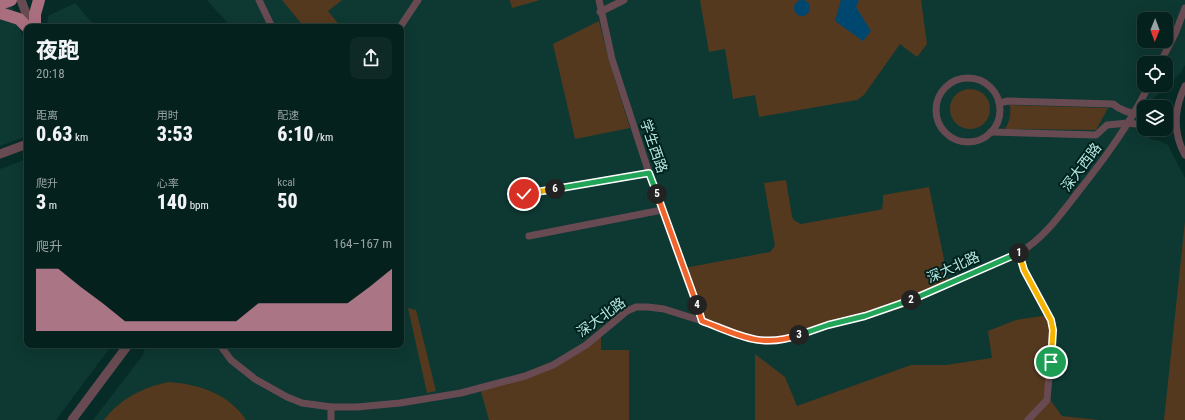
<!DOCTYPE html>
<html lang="zh">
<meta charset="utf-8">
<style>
body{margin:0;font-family:"Roboto Condensed","Noto Sans SC",sans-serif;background:#0e2926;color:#f1f3f6;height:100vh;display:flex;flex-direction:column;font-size:15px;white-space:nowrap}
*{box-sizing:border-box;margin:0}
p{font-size:13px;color:#97a3a4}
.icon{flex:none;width:22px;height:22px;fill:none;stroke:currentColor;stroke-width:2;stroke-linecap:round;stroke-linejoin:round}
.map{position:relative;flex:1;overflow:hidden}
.details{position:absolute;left:24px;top:24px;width:380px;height:324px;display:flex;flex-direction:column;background:#05211d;border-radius:8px;box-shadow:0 4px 16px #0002,0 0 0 1px #263e3b}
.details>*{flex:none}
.needle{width:26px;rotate:181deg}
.fabs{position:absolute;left:1137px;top:12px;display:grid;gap:8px}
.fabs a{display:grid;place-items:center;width:36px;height:36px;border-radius:8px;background:#05211d;box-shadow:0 4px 16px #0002,0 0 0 1px #263e3b;font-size:20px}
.pin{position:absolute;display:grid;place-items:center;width:34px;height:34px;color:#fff;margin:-17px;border:2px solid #fff;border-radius:50%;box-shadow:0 1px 4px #0007}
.km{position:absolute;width:20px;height:20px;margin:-10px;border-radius:50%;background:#222;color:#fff;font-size:11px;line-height:20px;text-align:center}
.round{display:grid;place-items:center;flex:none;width:42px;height:42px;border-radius:8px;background:#0e2926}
.head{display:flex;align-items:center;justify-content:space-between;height:68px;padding:0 12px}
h1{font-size:22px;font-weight:800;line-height:30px}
.figures{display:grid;grid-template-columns:repeat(3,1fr);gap:6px;height:68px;padding:4px 12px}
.figures div{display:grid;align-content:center}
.figures b{font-size:20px;font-weight:800}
.figures small{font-size:11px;font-weight:400}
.figures p{font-size:11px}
.chart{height:112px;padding:8px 12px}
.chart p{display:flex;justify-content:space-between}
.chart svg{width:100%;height:72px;margin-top:4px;fill:#f19ab1;opacity:.7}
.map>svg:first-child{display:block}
.built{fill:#0e3832;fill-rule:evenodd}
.green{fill:#54391f}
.water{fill:#00476f}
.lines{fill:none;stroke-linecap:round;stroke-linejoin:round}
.minor{stroke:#684b52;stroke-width:7}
.tertiary{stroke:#684b52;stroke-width:9}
.primary{stroke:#aa6f7e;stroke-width:12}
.split-1-casing{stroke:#fff;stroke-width:8}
.split-2-casing{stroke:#fff;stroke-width:8}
.split-3-casing{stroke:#fff;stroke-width:8}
.split-4-casing{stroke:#fff;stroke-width:8}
.split-5-casing{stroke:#fff;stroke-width:8}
.split-6-casing{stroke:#fff;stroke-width:8}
.split-7-casing{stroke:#fff;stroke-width:8}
.split-1{stroke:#f5b400;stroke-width:5}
.split-2{stroke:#22a559;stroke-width:5}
.split-3{stroke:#22a559;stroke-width:5}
.split-4{stroke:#f0652b;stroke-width:5}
.split-5{stroke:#f0652b;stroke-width:5}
.split-6{stroke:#22a559;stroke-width:5}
.split-7{stroke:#f5b400;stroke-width:5}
.labels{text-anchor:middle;stroke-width:4;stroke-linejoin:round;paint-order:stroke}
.street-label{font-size:14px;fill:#b5e6dd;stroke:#00221e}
</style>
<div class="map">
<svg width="1185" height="420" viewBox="0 0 1185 420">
<rect width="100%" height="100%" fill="#072c27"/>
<g class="built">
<path d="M0 0H10L27 49V136L0 146Z"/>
<path d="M207 0H1185V65L1181 72 1169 86 1153 98 1152 107H1144V129H1151L1150 139 1160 141 1168 145 1185 178V268L1164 420H93L143 355 146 345H401V27H231ZM1144 19H1166V41H1144ZM1144 63H1166V85H1144Z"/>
<path d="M75 3 96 27H47L48 16Z"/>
<path d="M27 159V345H112L56 420H0V169Z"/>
</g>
<g class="green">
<path d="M282 0H342L328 11 341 27H304Z"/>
<path d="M510 0H540L512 8 510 1Z"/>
<path d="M700 0H921L927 44 917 57 900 44 864 95 857 100 759 117 755 95 733 99 725 49 709 52Z"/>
<path d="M599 21 609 61 630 128 575 139 553 44Z"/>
<circle cx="970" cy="109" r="20"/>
<path d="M1010 105 1108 108 1096 130 1005 129C1010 121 1011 114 1010 105Z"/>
<path d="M786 180 792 217 795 221 801 224 879 210 882 209 883 203V195L929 187 949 283 865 316 767 341 702 321 684 268 770 252 775 246 764 183Z"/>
<path d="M1185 221V420H1164Z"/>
<path d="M408 308 416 310 436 391 427 393Z"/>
<path d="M1048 315 1051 320 1048 397 1062 416 1099 420H755V354L785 377 797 406 911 365H946L992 358 988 331 1016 320Z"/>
<path d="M601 333V350H629V420H489L480 388 553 365Z"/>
<path d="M169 382C199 384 229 394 246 420H104C120 399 143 387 169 382Z"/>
</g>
<g class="water">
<path d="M841 0H859L856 7 871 31 863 41 835 21Z"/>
<circle cx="802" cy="8" r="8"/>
</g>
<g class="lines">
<g class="minor">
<path d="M259 0 272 27"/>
<path d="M599 0 612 59 649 173 702 321"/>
<path d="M600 12 624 0"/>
<path d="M400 27 418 0"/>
<path d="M1160 63 1175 34 1185 8"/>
<circle cx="968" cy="110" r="32"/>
<path d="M1185 86C1174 109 1173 133 1185 155"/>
<path d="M999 103 1008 101 1113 104C1121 111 1133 114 1144 115"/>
<path d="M1166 115 1176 116"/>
<path d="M1166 127H1176"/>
<path d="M991 132 1096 135 1107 125 1128 123 1144 125"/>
<path d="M524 194 649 173"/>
<path d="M529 236 662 210"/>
<path d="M1019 253 1024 270 1051 320 1053 330 1047 400 1028 420"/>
<path d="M220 345 231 360 255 379 287 397 302 403 331 407H357L400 403 461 393 525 376 553 365 586 345 627 311 636 307H648L664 309 702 321 750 339 767 341 780 340 792 338 828 325 865 316 906 303 1019 253C1044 238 1060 215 1078 192 1105 158 1130 124 1149 85"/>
<path d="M331 407V420"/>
</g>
<g class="tertiary">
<path d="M21 0 31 27"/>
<path d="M0 154 27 144"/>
<path d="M72 420 128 345"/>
</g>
<g class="primary">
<path d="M0 4 11 0"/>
<path d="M0 13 19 19 27 27"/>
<path d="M35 27V14L39 0"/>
</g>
</g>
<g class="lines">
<g class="split-1-casing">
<path id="split-1" d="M1019 253 1024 270 1051 320 1053 330 1051 362"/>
</g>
<g class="split-2-casing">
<path id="split-2" d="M911 300 1019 253"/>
</g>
<g class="split-3-casing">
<path id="split-3" d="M799 335 828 325 865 316 911 300"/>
</g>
<g class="split-4-casing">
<path id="split-4" d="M697 305 702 321C737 334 760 349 799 335"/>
</g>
<g class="split-5-casing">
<path id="split-5" d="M657 194 697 305"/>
</g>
<g class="split-6-casing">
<path id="split-6" d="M555 189 649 173 657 194"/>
</g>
<g class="split-7-casing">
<path id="split-7" d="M524 194 555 189"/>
</g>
<use href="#split-1" class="split-1"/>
<use href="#split-2" class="split-2"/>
<use href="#split-3" class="split-3"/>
<use href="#split-4" class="split-4"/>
<use href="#split-5" class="split-5"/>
<use href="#split-6" class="split-6"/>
<use href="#split-7" class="split-7"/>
</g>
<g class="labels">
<g class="street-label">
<text transform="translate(654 146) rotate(71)" y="5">学生西路</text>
<text transform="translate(1081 167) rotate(-53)" y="5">深大西路</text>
<text transform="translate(953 267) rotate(-24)" y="5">深大北路</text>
<text transform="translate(601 317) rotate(-36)" y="5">深大北路</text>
</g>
</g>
</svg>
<div class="fabs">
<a><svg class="needle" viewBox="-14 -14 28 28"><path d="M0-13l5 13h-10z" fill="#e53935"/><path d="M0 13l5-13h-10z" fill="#97a3a4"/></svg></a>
<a><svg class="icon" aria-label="locate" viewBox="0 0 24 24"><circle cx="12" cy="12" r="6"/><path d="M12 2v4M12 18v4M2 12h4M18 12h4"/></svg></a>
<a><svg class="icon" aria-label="layers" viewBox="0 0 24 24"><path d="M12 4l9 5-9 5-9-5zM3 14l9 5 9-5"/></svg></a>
</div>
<div class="pin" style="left:1051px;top:362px;background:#1e9e55"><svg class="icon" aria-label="arrive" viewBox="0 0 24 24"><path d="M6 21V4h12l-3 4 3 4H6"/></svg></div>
<div class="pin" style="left:524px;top:194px;background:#d93025"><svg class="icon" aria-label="check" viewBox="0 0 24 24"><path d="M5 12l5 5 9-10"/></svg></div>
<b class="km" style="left:1019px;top:253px">1</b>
<b class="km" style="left:911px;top:300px">2</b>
<b class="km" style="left:799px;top:335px">3</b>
<b class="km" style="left:697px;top:305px">4</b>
<b class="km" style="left:657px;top:194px">5</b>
<b class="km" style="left:555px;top:189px">6</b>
<section class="details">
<div class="head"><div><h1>夜跑</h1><p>20:18</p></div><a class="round"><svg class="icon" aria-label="share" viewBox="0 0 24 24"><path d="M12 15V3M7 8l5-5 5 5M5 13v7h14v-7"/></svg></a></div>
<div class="figures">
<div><p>距离</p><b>0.63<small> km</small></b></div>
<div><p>用时</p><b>3:53</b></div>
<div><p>配速</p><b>6:10<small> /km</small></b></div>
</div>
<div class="figures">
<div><p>爬升</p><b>3<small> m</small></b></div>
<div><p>心率</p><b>140<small> bpm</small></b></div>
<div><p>kcal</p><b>50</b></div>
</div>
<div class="chart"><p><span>爬升</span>164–167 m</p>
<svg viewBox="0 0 160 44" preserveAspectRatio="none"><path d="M0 44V6L10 6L20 17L30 27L40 38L50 38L60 38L70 38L80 38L90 38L100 27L110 27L120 27L130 27L140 27L150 17L160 6V44z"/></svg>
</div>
</section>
</div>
